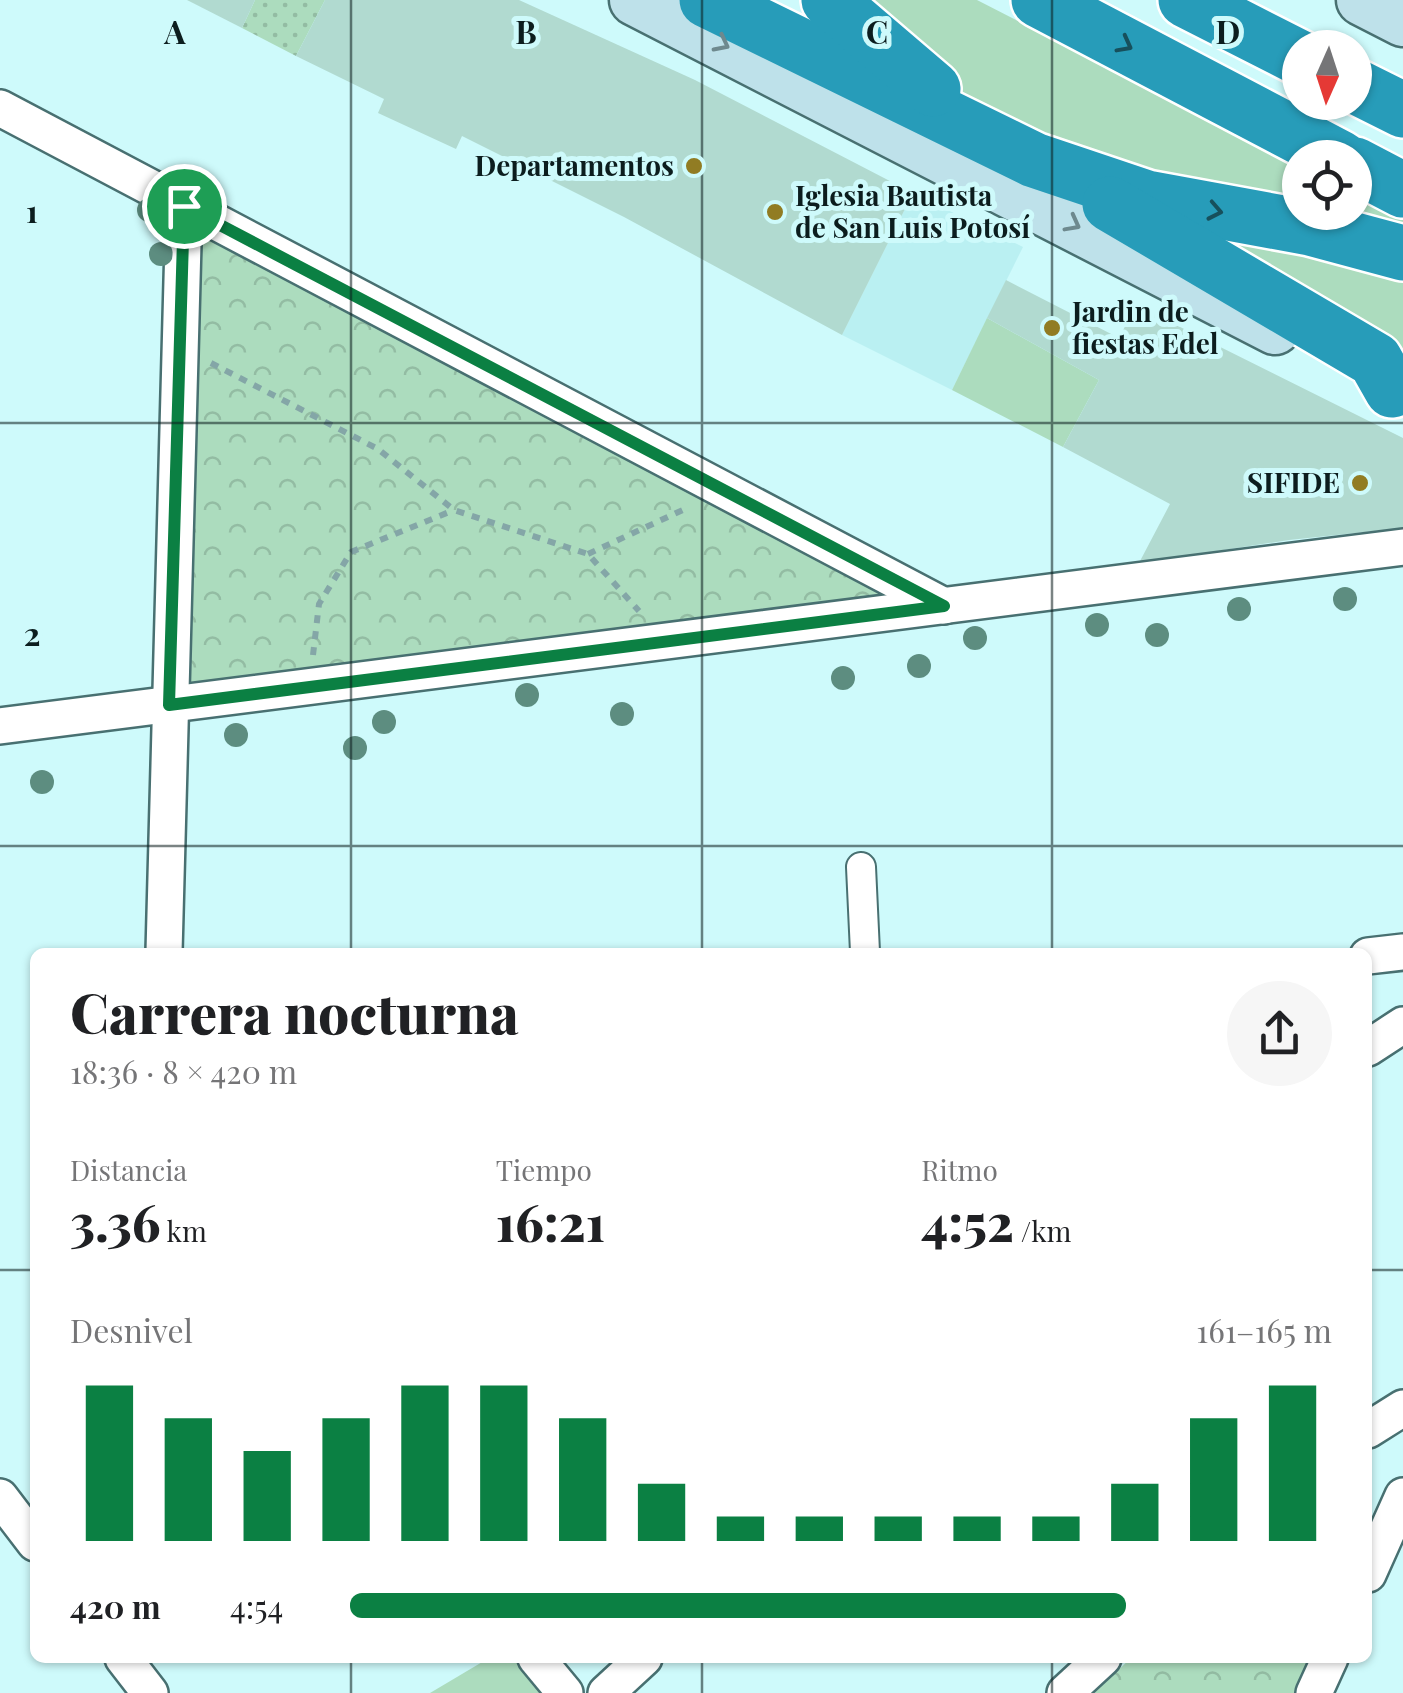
<!DOCTYPE html>
<html lang="es">
<meta charset="utf-8">
<style>
body{margin:0;font-family:"Playfair Display",serif;background:#f6f6f6;color:#202124;height:100vh;display:flex;flex-direction:column;font-size:38px;white-space:nowrap}
*{box-sizing:border-box;margin:0}
p{font-size:32px;color:#757577}
.icon{flex:none;width:55px;height:55px;fill:none;stroke:currentColor;stroke-width:2;stroke-linecap:round;stroke-linejoin:round}
.map{position:relative;flex:1;overflow:hidden}
.sheet{position:absolute;left:30px;top:948px;width:1342px;height:715px;display:flex;flex-direction:column;background:#fff;border-radius:15px;box-shadow:0 2px 8px #0004}
.sheet>*{flex:none}
.needle{width:65px;rotate:183deg}
.buttons{position:absolute;left:1282px;top:30px;display:grid;gap:20px}
.buttons a{display:grid;place-items:center;width:90px;height:90px;border-radius:50%;background:#fff;box-shadow:0 2px 8px #0004;font-size:50px}
.pin{position:absolute;display:grid;place-items:center;width:85px;height:85px;color:#fff;margin:-42px;border:5px solid #fff;border-radius:50%;box-shadow:0 2px 10px #0007}
.round{display:grid;place-items:center;flex:none;width:105px;height:105px;border-radius:52px;background:#f6f6f6}
.summary{display:flex;align-items:center;justify-content:space-between;height:170px;padding:0 40px}
h1{font-size:55px;font-weight:800;line-height:75px}
.metrics{display:grid;grid-template-columns:repeat(3,1fr);gap:15px;height:170px;padding:10px 40px}
.metrics div{display:grid;align-content:center}
.metrics b{font-size:50px;font-weight:800}
.metrics small{font-size:28px;font-weight:400}
.metrics p{font-size:28px}
.chart{height:280px;padding:20px 40px}
.chart p{display:flex;justify-content:space-between}
.chart svg{width:100%;height:180px;margin-top:10px;stroke:#0b8043;stroke-width:6}
ul{padding:0 40px;list-style:none;font-size:32px}
li{display:grid;grid-template-columns:160px 120px 1fr;align-items:center;height:75px}
li i{height:25px;border-radius:12px;background:#0b8043}
.map>svg:first-child{display:block}
.built{fill:#baf0f2}
.grass{fill:url(#grass-dots)}
.forest{fill:url(#forest-crowns)}
.garden{fill:#acdcbe}
.building{fill:#b1dad0}
.lines{fill:none;stroke-linecap:round;stroke-linejoin:round}
.pedestrian-casing{stroke:#487071;stroke-width:32}
.minor-casing{stroke:#487071;stroke-width:40}
.secondary-casing{stroke:#487071;stroke-width:55}
.motorway-casing{stroke:#fff;stroke-width:60}
.path{stroke:#84a6a7;stroke-width:6;stroke-dasharray:8 8;stroke-linecap:butt}
.pedestrian{stroke:#fff;stroke-width:28}
.minor{stroke:#fff;stroke-width:35}
.secondary{stroke:#bee1ea;stroke-width:50}
.motorway{stroke:#279cb9;stroke-width:55}
.tree{fill:#5d8d80}
.oneway{stroke:#6e898e}
.oneway2{stroke:#17505c}
.route-casing{stroke:#fff;stroke-width:20}
.route{stroke:#0b8043;stroke-width:12}
.grid{fill:none;stroke:#0c1d1e;stroke-width:2.5;stroke-opacity:0.55}
.poi-dot{fill:#917c23;stroke:#cefafb;stroke-width:4}
.labels{text-anchor:middle;stroke-width:10;stroke-linejoin:round;paint-order:stroke}
.poi-label{font-size:28px;font-weight:bold;fill:#0c1d1e;stroke:#cefafb;text-anchor:end}
.grid-label{font-size:32px;text-anchor:middle;font-weight:bold;fill:#0c1d1e;stroke:#cefafb;stroke-width:10;stroke-linejoin:round;paint-order:stroke}
</style>
<div class="map">
<svg width="1403" height="1693" viewBox="0 0 1403 1693">
<defs>
<pattern id="grass-dots" width="8" height="8" patternUnits="userSpaceOnUse" patternTransform="scale(2.5)"><rect width="8" height="8" fill="#acdcbe"/><path d="M2 2h.1M6 6h.1" fill="none" stroke="#93bca3" stroke-width="1.8" stroke-linecap="round"/></pattern>
<pattern id="forest-crowns" width="20" height="18" patternUnits="userSpaceOnUse" patternTransform="scale(2.5)"><rect width="20" height="18" fill="#acdcbe"/><path d="M2 6a3 3 0 1 1 6 0M12 15a3 3 0 1 1 6 0" fill="none" stroke="#93bca3"/></pattern>
</defs>
<rect width="100%" height="100%" fill="#cefafb"/>
<path class="built" d="M913 193 1023 247 952 390 842 335Z"/>
<path class="grass" d="M255 0H325L296 56 242 28Z"/>
<g class="forest">
<path d="M184 206 944 606 169 705Z"/>
<path d="M1131 1658H1318L1303 1693H1094Z"/>
</g>
<g class="garden">
<path d="M821 0H977L1300 166V212H1355V194L1403 219V253L1310 228 920 93Z"/>
<path d="M1140 217 1403 263V364Z"/>
<path d="M987 318 1099 380 1063 447 952 390Z"/>
<path d="M489 1658H536L565 1693H430Z"/>
</g>
<g class="building">
<path d="M187 0H255L242 28Z"/>
<path d="M325 0H519L695 80 913 193 842 335 624 217 462 136 456 149 378 113 384 99 296 56Z"/>
<path d="M1006 280 1119 338 1136 305 1403 438V528L1289 540 1139 563 1170 504 1063 447 1099 380 987 318Z"/>
</g>
<g class="lines">
<g class="pedestrian-casing">
<path id="pedestrian" d="M861 867 865 952"/>
</g>
<g class="minor-casing">
<g id="minor">
<path d="M0 108 944 606"/>
<path d="M0 726 1403 547"/>
<path d="M164 952 184 206"/>
<path d="M1368 956 1403 952"/>
<path d="M1368 1048 1403 1025"/>
<path d="M1368 1430 1403 1408"/>
<path d="M0 1497 35 1543"/>
<path d="M1368 1574 1403 1496"/>
<path d="M123 1658 150 1693"/>
<path d="M536 1658 565 1693"/>
<path d="M606 1693 644 1658"/>
<path d="M1065 1693 1103 1658"/>
<path d="M1314 1693 1330 1658"/>
</g>
</g>
<g class="secondary-casing">
<g id="secondary">
<path d="M635 0 1275 329"/>
<path d="M1362 0 1403 21"/>
</g>
</g>
<g class="motorway-casing">
<g id="motorway">
<path d="M707 0 1034 160 1147 198 1310 228 1403 253"/>
<path d="M829 0 933 89"/>
<path d="M1039 0 1340 158"/>
<path d="M1186 0 1300 58"/>
<path d="M1355 86 1403 110"/>
<path d="M1355 165 1403 190"/>
<path d="M1110 204 1375 360 1392 390"/>
</g>
</g>
<g class="path">
<path d="M211 363 378 449 454 510 588 554 639 611"/>
<path d="M588 554 687 508"/>
<path d="M313 655 319 604 351 552 454 510"/>
</g>
<use href="#pedestrian" class="pedestrian"/>
<use href="#minor" class="minor"/>
<use href="#secondary" class="secondary"/>
<use href="#motorway" class="motorway"/>
</g>
<g class="tree">
<circle cx="149" cy="210" r="12"/>
<circle cx="161" cy="254" r="12"/>
<circle cx="1345" cy="599" r="12"/>
<circle cx="1239" cy="609" r="12"/>
<circle cx="1097" cy="625" r="12"/>
<circle cx="1157" cy="635" r="12"/>
<circle cx="975" cy="638" r="12"/>
<circle cx="919" cy="666" r="12"/>
<circle cx="843" cy="678" r="12"/>
<circle cx="527" cy="695" r="12"/>
<circle cx="622" cy="714" r="12"/>
<circle cx="384" cy="722" r="12"/>
<circle cx="236" cy="735" r="12"/>
<circle cx="355" cy="748" r="12"/>
<circle cx="42" cy="782" r="12"/>
</g>
<defs><path id="oneway-chevron" d="M-2-3.5L2.5 0L-2 3.5" fill="none" stroke-width="1.6" stroke-linecap="round" stroke-linejoin="round" transform="scale(2.5)"/></defs>
<g class="oneway">
<use href="#oneway-chevron" transform="translate(722 44) rotate(27)"/>
<use href="#oneway-chevron" transform="translate(1073 224) rotate(28)"/>
</g>
<g class="oneway2">
<use href="#oneway-chevron" transform="translate(1125 45) rotate(28)"/>
<use href="#oneway-chevron" transform="translate(1215 211) rotate(11)"/>
</g>
<g class="lines">
<g class="route-casing">
<path id="route" d="M184 206 944 606 169 705Z"/>
</g>
<use href="#route" class="route"/>
</g>
<path class="grid" d="M351 0V952M702 0V952M1052 0V952M0 423H1403M0 846H1403M0 1270H35M1368 1270H1403M351 1658V1693M702 1658V1693M1052 1658V1693"/>
<g class="poi-dot">
<circle cx="694" cy="166" r="10"/>
<circle cx="775" cy="212" r="10"/>
<circle cx="1052" cy="328" r="10"/>
<circle cx="1360" cy="483" r="10"/>
</g>
<g class="labels">
<g class="poi-label">
<text x="674" y="176">Departamentos</text>
<text x="795" y="206" text-anchor="start">Iglesia Bautista<tspan x="795" dy="32">de San Luis Potosí</tspan></text>
<text x="1072" y="322" text-anchor="start">Jardin de<tspan x="1072" dy="32">fiestas Edel</tspan></text>
<text x="1340" y="493">SIFIDE</text>
</g>
</g>
<g class="grid-label">
<text x="175" y="44">A</text>
<text x="526" y="44">B</text>
<text x="877" y="44">C</text>
<text x="1228" y="44">D</text>
<text x="32" y="223">1</text>
<text x="32" y="646">2</text>
</g>
</svg>
<div class="buttons">
<a><svg class="needle" viewBox="-14 -14 28 28"><path d="M0-13l5 13h-10z" fill="#e53935"/><path d="M0 13l5-13h-10z" fill="#757577"/></svg></a>
<a><svg class="icon" aria-label="locate" viewBox="0 0 24 24"><circle cx="12" cy="12" r="6"/><path d="M12 2v4M12 18v4M2 12h4M18 12h4"/></svg></a>
</div>
<div class="pin" style="left:184px;top:206px;background:#1e9e55"><svg class="icon" aria-label="arrive" viewBox="0 0 24 24"><path d="M6 21V4h12l-3 4 3 4H6"/></svg></div>
<section class="sheet">
<div class="summary"><div><h1>Carrera nocturna</h1><p>18:36 · 8 × 420 m</p></div><a class="round"><svg class="icon" aria-label="share" viewBox="0 0 24 24"><path d="M12 15V3M7 8l5-5 5 5M5 13v7h14v-7"/></svg></a></div>
<div class="metrics">
<div><p>Distancia</p><b>3.36<small> km</small></b></div>
<div><p>Tiempo</p><b>16:21</b></div>
<div><p>Ritmo</p><b>4:52<small> /km</small></b></div>
</div>
<div class="chart"><p><span>Desnivel</span>161–165 m</p>
<svg viewBox="0 0 160 44" preserveAspectRatio="none"><path d="M5 44V6M15 44V14M25 44V22M35 44V14M45 44V6M55 44V6M65 44V14M75 44V30M85 44V38M95 44V38M105 44V38M115 44V38M125 44V38M135 44V30M145 44V14M155 44V6"/></svg>
</div>
<ul>
<li><b>420 m</b>4:54<i style="width:79%"></i></li>
</ul>
</section>
</div>
